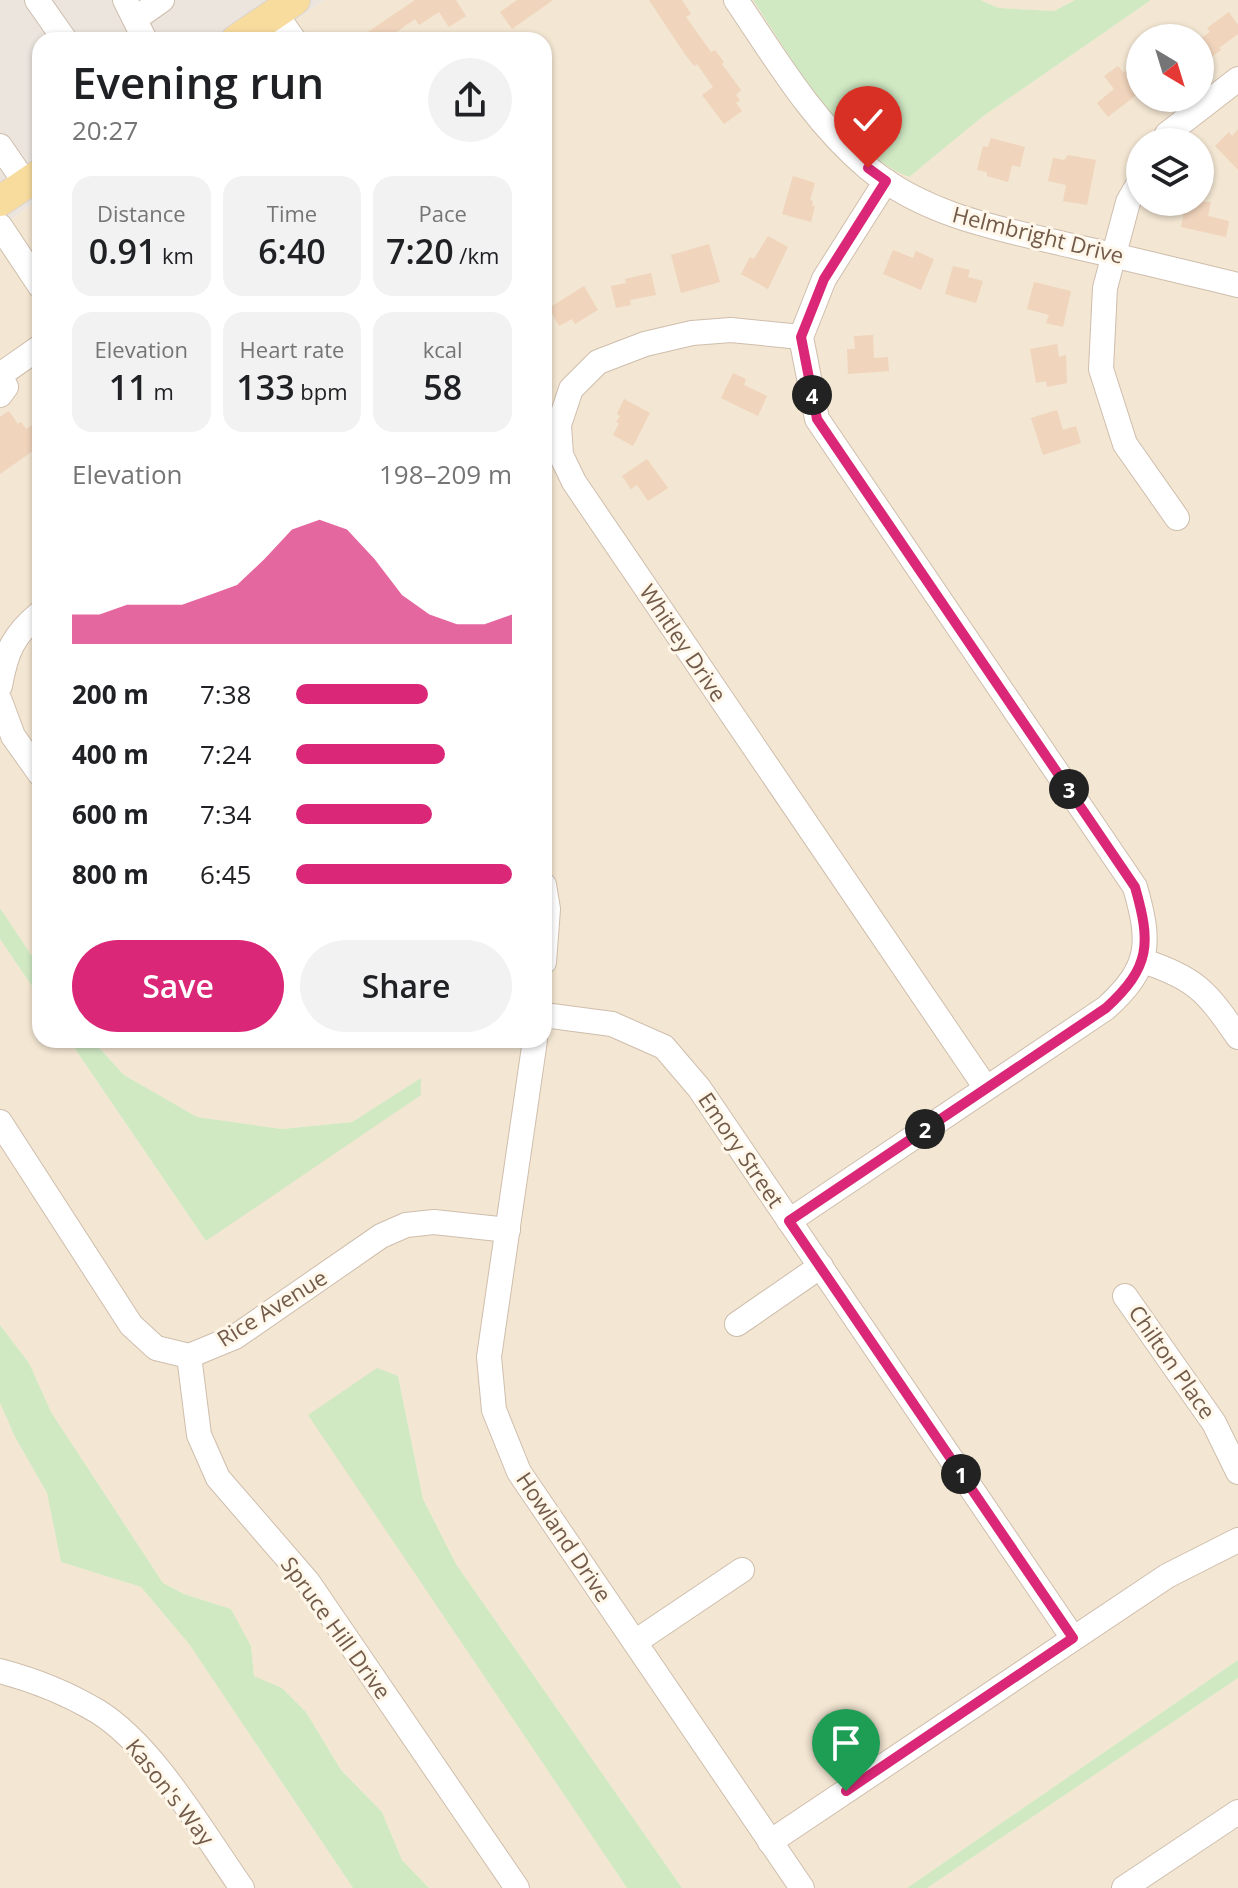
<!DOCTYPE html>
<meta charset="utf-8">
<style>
body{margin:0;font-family:"Open Sans",sans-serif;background:#f2f2f2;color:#202124;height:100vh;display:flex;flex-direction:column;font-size:30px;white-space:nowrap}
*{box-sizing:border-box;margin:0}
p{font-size:26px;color:#757577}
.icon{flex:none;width:44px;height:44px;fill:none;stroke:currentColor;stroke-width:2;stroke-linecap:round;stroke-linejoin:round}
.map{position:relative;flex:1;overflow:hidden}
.sheet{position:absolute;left:32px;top:32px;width:520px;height:1016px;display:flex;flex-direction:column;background:#fff;border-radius:24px;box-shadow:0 2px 6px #0004}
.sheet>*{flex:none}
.needle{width:52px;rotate:142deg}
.buttons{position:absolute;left:1126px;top:24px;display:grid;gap:16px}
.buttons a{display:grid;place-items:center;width:88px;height:88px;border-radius:50%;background:#fff;box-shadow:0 2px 6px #0004;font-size:40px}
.pin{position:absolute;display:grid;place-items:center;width:68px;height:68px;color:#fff;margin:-82px -34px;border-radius:50% 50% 50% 0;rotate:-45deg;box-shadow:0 0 8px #0007}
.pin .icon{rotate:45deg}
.km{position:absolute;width:40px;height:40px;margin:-20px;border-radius:50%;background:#222;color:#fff;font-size:22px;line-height:40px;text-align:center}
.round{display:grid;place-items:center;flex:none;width:84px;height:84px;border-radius:42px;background:#f2f2f2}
.overview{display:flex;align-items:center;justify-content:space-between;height:136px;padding:0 40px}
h1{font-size:44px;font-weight:600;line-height:60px}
.stats{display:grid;grid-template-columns:repeat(3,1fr);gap:12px;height:136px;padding:8px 40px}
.stats div{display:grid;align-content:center;border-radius:20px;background:#f2f2f2;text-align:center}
.stats b{font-size:34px;font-weight:600}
.stats small{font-size:22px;font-weight:400}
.stats p{font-size:22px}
.chart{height:224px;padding:16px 40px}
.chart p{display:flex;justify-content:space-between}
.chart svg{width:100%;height:144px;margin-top:8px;fill:#db2777;opacity:.7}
.action{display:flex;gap:16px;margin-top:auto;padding:16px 40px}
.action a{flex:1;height:92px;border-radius:48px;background:#db2777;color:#fff;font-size:32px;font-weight:600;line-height:92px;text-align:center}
.action a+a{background:#f2f2f2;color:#202124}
ul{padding:0 40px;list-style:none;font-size:26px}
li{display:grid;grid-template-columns:128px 96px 1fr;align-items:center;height:60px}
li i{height:20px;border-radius:10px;background:#db2777}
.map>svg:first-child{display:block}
.residential{fill:#f3e6d2;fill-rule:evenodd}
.industrial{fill:#ebe5de}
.green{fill:#d0e9c3}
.building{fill:#f0d4bc}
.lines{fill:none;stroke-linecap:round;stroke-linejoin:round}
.minor-casing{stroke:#cfbead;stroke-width:26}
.major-casing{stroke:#dbd4d0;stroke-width:32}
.minor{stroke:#fff;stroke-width:24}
.major{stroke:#f8dc9e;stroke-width:30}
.route-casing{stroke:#fff;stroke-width:16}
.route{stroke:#db2777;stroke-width:10}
.labels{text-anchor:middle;stroke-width:6;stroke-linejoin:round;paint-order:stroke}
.street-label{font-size:22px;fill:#735b4a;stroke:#fff7ea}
</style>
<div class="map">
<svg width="1238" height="1888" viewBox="0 0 1238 1888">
<rect width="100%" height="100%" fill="#fbf4e4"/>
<g class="residential">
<path d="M324 0H753L806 80 845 130 908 177 982 117 1151 0H1238V1660L907 1888H682L456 1564 423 1499 398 1376 377 1369 309 1415 627 1888H429L402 1860 382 1812 341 1770 306 1712 282 1688 254 1676 251 1646 231 1609 184 1594 163 1583 51 1412 29 1363 0 1325V939L40 998V1040H69L206 1241 421 1078 352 1122 283 1129 197 1117 124 1075 92 1040H544V40H267ZM1140 38H1200V98H1140ZM1140 142H1200V202H1140Z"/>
<path d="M980 0H1075L1054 11 999 8Z"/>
<path d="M40 199V968L0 908V227Z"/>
<path d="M0 1403 15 1437 47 1493 61 1562 141 1587 189 1644 353 1888H0Z"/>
<path d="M1238 1678V1888H927Z"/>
</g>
<path class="industrial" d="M0 0H324L267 40H40V199L0 227Z"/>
<g class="green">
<path d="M753 0H980L999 8 1054 11 1075 0H1151L982 117 909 177C840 148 793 60 753 0Z"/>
<path d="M0 908 40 968V998L0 939Z"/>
<path d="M69 1040H92L124 1075 197 1117 282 1129 352 1122 421 1078V1095L206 1241Z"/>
<path d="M0 1325 29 1363 51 1412 163 1583 184 1594 231 1609 251 1646 254 1676 282 1688 306 1712 341 1770 382 1812 402 1860 429 1888H353L189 1644 141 1587 61 1562 47 1493 15 1437 0 1403Z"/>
<path d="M377 1368 398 1376 423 1499 456 1564 682 1888H627L308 1415Z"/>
<path d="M1238 1660V1678L927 1888H907Z"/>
</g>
<g class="building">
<path d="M415 0H456L466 16 449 27 439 12 419 25 415 19 392 35 395 40H356Z"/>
<path d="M517 0H553L512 29 500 12Z"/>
<path d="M649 0H682L691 14 686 17 711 52 715 50 724 62 722 64 741 90 736 95 740 100 736 103 742 111 724 124 702 95 713 87 697 64 694 66 684 53Z"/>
<path d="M1229 12 1238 25V34L1219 48 1221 50 1210 58 1200 43V39L1210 32 1207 28Z"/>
<path d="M1118 66 1123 72 1126 71 1140 92 1108 117 1097 103 1114 89 1104 76Z"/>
<path d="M1238 129V170L1215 146 1229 132 1232 136Z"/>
<path d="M991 138 1025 147 1020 167 1012 165 1008 182 987 176V172L977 170 983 146 988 147Z"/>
<path d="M1068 155 1096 160 1087 205 1063 201 1066 185 1048 181 1053 158 1064 160Z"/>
<path d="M793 176 815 183 810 200 813 201 812 206H815L811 222 782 214Z"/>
<path d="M1186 202H1211L1208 216 1229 221 1226 237 1181 227Z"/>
<path d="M768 236 788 247 768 289 741 274 750 257 754 259Z"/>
<path d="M709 244 720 282 681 293 671 255Z"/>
<path d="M893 250 913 258 916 251 934 259 921 290 883 274Z"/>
<path d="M953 266 970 270 968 277 983 281 976 303 945 294Z"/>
<path d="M651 273 656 295 630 300 631 305 616 308 611 286 626 283 625 279Z"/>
<path d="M1034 282 1071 291 1063 327 1046 323 1049 315 1027 309Z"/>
<path d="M584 286 598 310 575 324 572 319 559 326 549 308Z"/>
<path d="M873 335 874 358 888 357 889 371 848 374 847 349H855L854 336Z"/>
<path d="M1057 344 1059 357 1066 355 1067 383 1047 387 1046 381 1036 383 1030 349Z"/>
<path d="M733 373 746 379 744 385 767 396 758 416 721 398Z"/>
<path d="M624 399 650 413 633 446 613 435 619 423 616 422 620 416 617 414Z"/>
<path d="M1057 410 1063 430 1076 426 1081 443 1043 455 1031 418Z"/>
<path d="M9 411 18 424 21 422 26 429 40 420V446L0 474V417Z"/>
<path d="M647 459 668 488 648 501 637 485 631 489 622 476Z"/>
</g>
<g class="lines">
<g class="minor-casing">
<g id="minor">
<path d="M37 0 65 40"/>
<path d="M125 0 145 40"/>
<path d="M736 0C776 59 813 122 868 168 927 217 1005 230 1077 247 1131 259 1184 272 1238 285"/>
<path d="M275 13 294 40"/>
<path d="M135 19 162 0"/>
<path d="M1163 142 1167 134 1238 79"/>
<path d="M0 146 26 184"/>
<path d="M1140 181 1128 202 1105 288 1101 369 1125 444 1177 518"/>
<path d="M0 226 40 286"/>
<path d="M801 337 731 330 692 333 645 344 598 362 571 389 559 425 561 455 574 482 986 1088"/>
<path d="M0 375 40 347"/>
<path d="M0 375 6 387 0 395"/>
<path d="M0 686C6 652 13 635 40 613"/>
<path d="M0 701 13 736 40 774"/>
<path d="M544 885 548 909 544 962"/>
<path d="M1143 961C1196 978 1207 992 1238 1037"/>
<path d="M544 1015 612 1024 664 1047 699 1088 1073 1638"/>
<path d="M535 1040 489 1357 494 1410 519 1472 802 1888"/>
<path d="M0 1122 131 1325 156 1348 189 1356 235 1337 381 1236 406 1225 434 1222 508 1230"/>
<path d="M789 1221 1106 1008C1151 967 1151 943 1135 887L817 419 801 337 824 279 886 181"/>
<path d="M1125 1296 1214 1423 1238 1472"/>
<path d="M737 1324 821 1266"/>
<path d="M189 1356 199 1435 218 1478 308 1582 517 1888"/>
<path d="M635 1642 742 1570"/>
<path d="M0 1671C34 1680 67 1693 97 1711 154 1746 203 1833 242 1888"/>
<path d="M770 1842 1167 1576 1238 1540"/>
<path d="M1124 1888 1238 1812"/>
</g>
</g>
<g class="major-casing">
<g id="major">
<path d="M236 40 295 0"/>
<path d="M0 201 40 174"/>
</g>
</g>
<use href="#minor" class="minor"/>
<use href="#major" class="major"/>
</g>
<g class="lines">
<g class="route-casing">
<path id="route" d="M846 1791 1073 1638 789 1221 1106 1008C1151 967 1151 943 1135 887L817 419 801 337 824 279 886 181 868 168"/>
</g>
<use href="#route" class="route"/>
</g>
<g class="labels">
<g class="street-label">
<text transform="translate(1038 235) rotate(14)" y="8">Helmbright Drive</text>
<text transform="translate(683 643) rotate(56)" y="8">Whitley Drive</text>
<text transform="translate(741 1150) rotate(56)" y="8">Emory Street</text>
<text transform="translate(272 1308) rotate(-32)" y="8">Rice Avenue</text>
<text transform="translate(1172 1362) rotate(55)" y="8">Chilton Place</text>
<text transform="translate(564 1537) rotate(56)" y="8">Howland Drive</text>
<text transform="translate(336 1628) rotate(54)" y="8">Spruce Hill Drive</text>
<text transform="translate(170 1792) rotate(52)" y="8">Kason's Way</text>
</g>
</g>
</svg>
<div class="buttons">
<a><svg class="needle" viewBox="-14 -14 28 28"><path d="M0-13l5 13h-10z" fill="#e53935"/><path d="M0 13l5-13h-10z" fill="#757577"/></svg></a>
<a><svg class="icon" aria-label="layers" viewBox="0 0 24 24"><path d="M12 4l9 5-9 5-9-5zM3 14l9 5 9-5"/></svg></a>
</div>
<div class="pin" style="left:846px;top:1791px;background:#1e9e55"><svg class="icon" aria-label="arrive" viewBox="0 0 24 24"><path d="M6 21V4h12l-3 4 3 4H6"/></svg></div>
<div class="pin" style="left:868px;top:168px;background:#d93025"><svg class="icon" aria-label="check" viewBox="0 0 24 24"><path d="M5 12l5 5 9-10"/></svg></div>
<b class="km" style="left:961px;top:1474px">1</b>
<b class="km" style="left:925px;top:1129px">2</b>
<b class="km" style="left:1069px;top:789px">3</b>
<b class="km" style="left:812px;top:395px">4</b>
<section class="sheet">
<div class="overview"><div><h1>Evening run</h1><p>20:27</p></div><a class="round"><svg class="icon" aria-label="share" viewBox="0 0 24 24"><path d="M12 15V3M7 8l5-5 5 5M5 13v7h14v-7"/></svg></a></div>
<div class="stats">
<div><p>Distance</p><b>0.91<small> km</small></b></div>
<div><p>Time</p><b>6:40</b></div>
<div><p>Pace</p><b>7:20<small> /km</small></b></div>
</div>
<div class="stats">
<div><p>Elevation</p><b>11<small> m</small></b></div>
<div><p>Heart rate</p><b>133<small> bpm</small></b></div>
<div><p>kcal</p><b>58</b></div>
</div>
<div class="chart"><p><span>Elevation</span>198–209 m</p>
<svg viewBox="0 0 160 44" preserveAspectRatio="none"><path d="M0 44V35L10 35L20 32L30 32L40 32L50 29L60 26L70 18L80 9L90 6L100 9L110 18L120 29L130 35L140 38L150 38L160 35V44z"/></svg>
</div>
<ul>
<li><b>200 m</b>7:38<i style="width:61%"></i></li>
<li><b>400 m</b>7:24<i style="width:69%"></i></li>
<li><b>600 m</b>7:34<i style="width:63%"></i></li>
<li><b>800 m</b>6:45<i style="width:100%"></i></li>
</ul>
<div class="action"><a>Save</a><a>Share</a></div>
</section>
</div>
